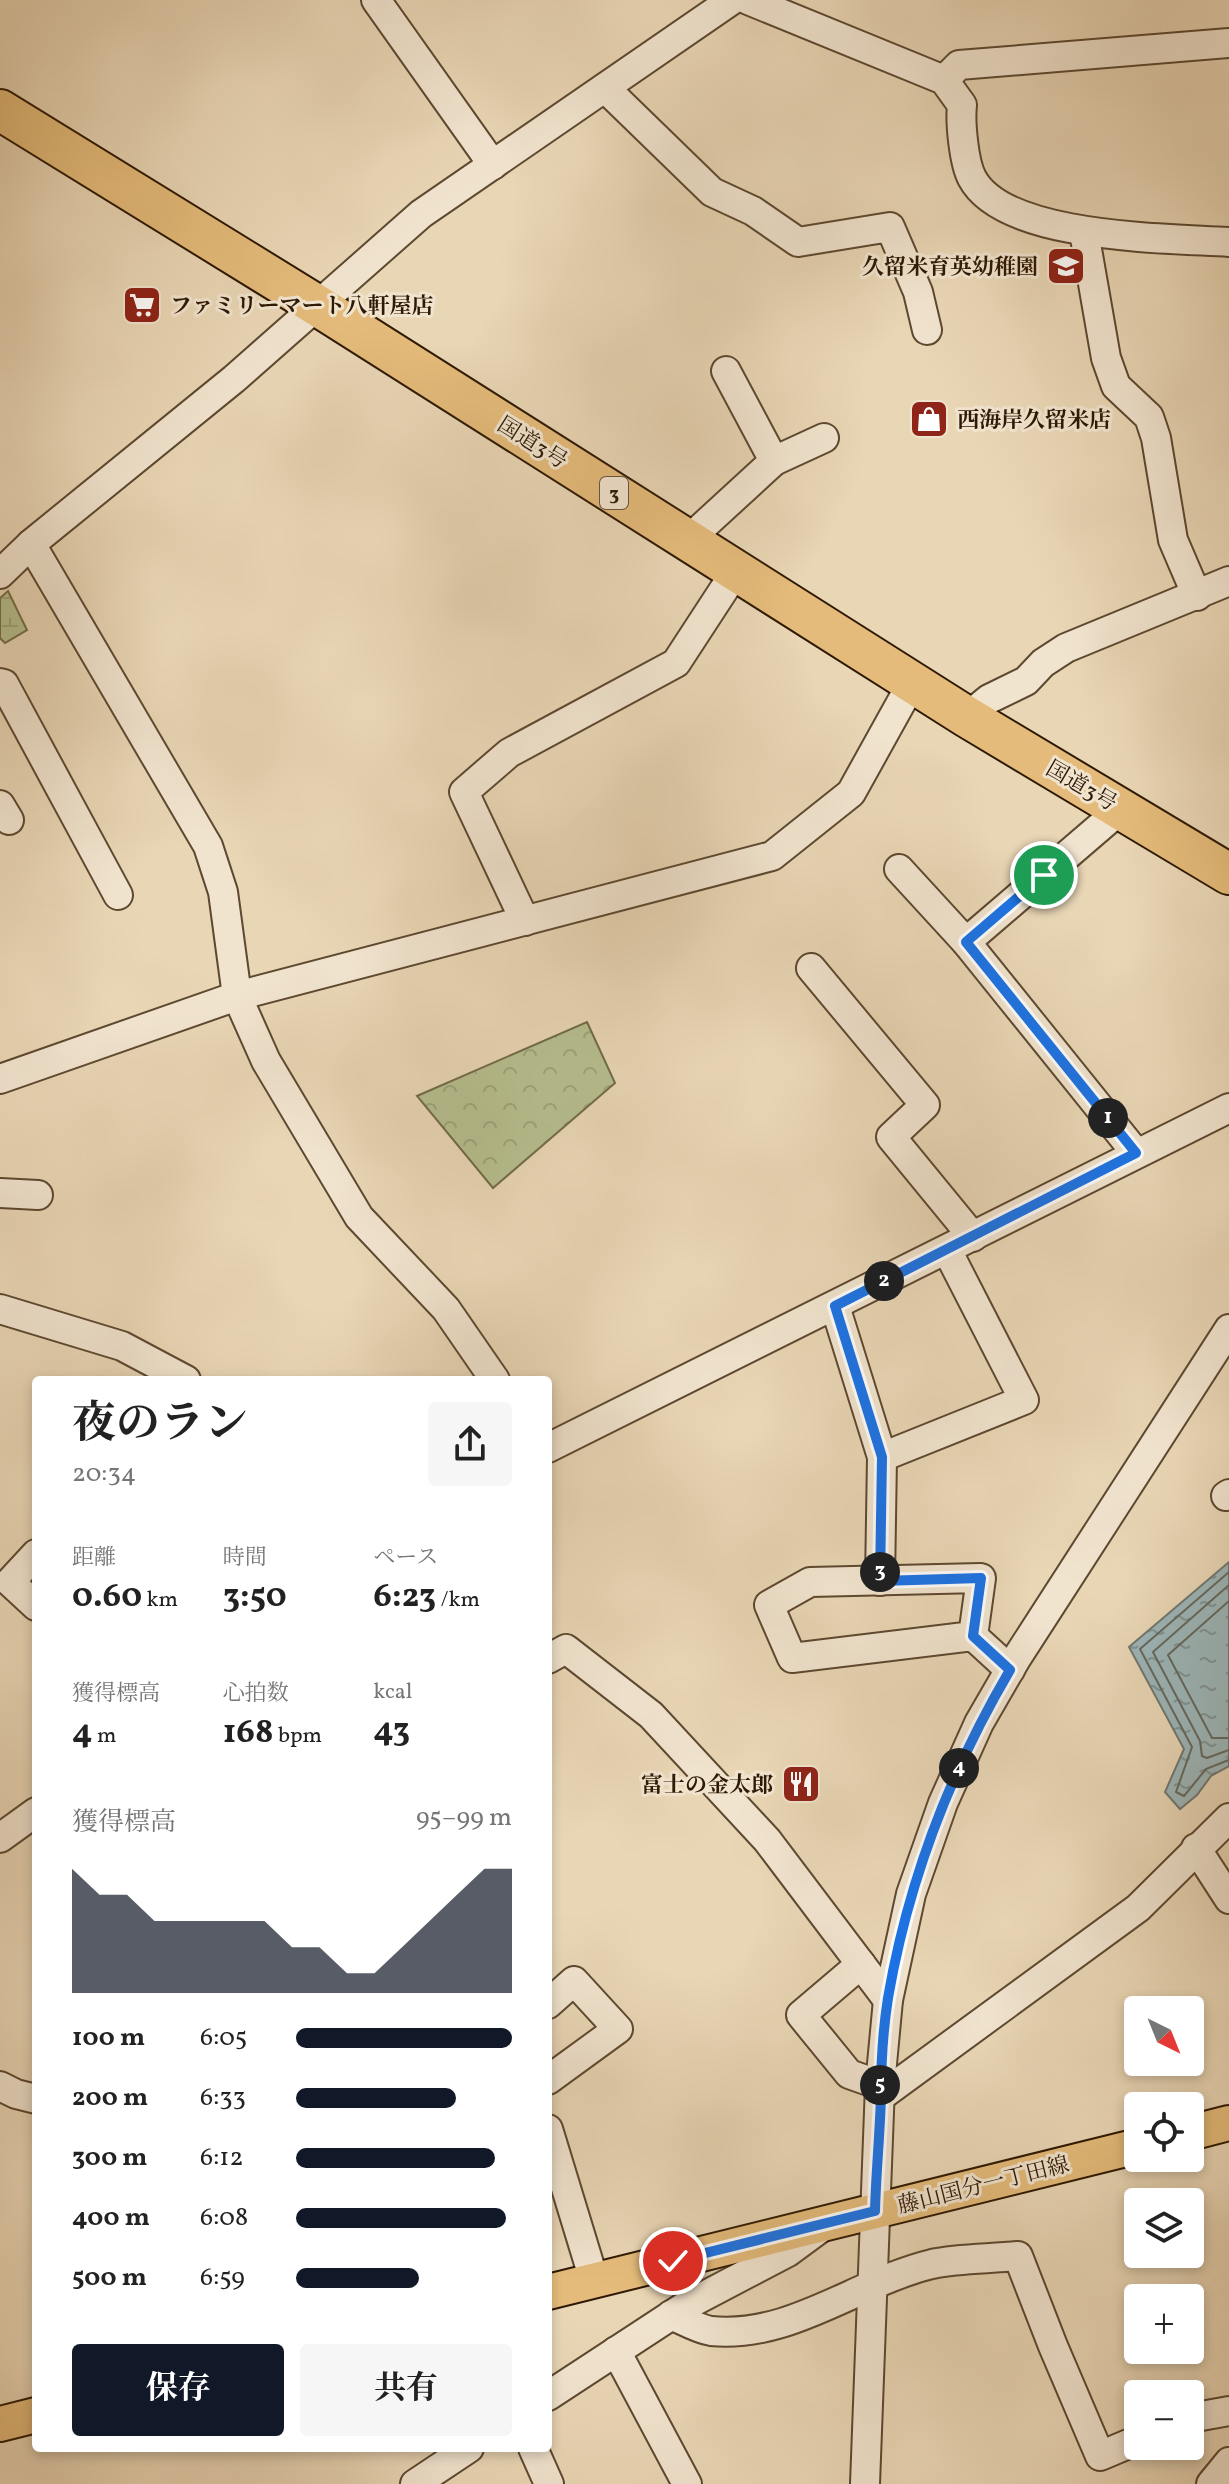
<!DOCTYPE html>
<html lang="ja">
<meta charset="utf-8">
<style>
body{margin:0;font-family:Vollkorn,"Noto Serif JP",serif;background:#f6f6f6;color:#222;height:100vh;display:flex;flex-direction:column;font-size:30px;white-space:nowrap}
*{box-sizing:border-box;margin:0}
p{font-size:26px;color:#767676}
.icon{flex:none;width:44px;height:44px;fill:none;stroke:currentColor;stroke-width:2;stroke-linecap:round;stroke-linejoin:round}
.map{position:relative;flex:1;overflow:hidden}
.panel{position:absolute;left:32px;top:1376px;width:520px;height:1076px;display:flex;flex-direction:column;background:#fff;border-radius:8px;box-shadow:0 4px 12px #0003}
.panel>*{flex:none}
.needle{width:52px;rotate:137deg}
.controls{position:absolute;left:1124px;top:1996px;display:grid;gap:16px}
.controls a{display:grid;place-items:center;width:80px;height:80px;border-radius:8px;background:#fff;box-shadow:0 4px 12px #0003;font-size:40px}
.pin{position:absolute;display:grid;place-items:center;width:68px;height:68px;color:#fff;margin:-34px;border:4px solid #fff;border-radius:50%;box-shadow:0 2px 8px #0007}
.km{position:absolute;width:40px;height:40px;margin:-20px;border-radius:50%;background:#222;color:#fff;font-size:22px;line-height:40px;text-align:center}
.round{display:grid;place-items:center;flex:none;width:84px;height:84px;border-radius:8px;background:#f6f6f6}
.headline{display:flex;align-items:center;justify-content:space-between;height:136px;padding:0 40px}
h1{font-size:44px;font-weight:700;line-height:60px}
.metrics{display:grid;grid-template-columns:repeat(3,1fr);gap:12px;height:136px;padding:8px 40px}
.metrics div{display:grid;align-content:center}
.metrics b{font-size:34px;font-weight:700}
.metrics small{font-size:22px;font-weight:400}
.metrics p{font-size:22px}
.chart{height:224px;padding:16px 40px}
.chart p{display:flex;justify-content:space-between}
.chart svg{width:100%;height:144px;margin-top:8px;fill:#111827;opacity:.7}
.action{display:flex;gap:16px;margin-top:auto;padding:16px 40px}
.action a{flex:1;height:92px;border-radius:8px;background:#111827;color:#fff;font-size:32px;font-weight:700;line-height:92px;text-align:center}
.action a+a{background:#f6f6f6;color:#222}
ul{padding:0 40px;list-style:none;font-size:26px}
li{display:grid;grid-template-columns:128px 96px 1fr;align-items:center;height:60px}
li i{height:20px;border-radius:10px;background:#111827}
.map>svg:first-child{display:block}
.forest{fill:url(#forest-crowns);stroke:#726c49;stroke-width:2}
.wetland{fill:url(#wetland-marsh);stroke:#726c49;stroke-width:2}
.water{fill:url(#water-ripples);stroke:#707771;stroke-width:2}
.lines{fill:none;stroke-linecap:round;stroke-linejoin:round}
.shore{stroke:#65685e;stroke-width:2}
.minor-casing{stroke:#5d4830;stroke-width:32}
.major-casing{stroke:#2e1904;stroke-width:38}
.highway-casing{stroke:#2e1904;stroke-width:44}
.minor{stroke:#f1e4cf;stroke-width:28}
.major{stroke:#e4bb7a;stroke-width:34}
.highway{stroke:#e4bb7a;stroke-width:40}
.route-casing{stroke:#fff;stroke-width:16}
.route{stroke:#1a73e8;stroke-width:10}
.labels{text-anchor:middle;stroke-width:6;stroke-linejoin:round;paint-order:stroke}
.shield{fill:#f1e4cf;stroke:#685641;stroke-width:2}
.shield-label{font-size:20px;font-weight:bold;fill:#2e1904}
.poi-label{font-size:22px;font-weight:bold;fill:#2e1904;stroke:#f1e4cf;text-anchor:end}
.street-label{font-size:22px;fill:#2e1904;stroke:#f1e4cf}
</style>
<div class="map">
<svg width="1229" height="2484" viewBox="0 0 1229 2484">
<defs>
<pattern id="forest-crowns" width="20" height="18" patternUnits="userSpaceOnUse" patternTransform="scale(2)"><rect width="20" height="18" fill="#b6be8e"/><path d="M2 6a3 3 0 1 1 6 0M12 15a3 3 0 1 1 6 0" fill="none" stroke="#9da379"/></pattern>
<pattern id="wetland-marsh" width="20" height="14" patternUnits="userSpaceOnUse" patternTransform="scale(2)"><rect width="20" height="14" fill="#b6be8e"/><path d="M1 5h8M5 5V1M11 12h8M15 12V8" fill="none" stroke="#9da379"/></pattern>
<pattern id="water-ripples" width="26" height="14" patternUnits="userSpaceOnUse" patternTransform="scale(2)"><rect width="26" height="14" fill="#9cb6b9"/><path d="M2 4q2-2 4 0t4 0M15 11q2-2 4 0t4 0" fill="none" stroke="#809394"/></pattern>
</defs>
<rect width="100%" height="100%" fill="#e9d6b5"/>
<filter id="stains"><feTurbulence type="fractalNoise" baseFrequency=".0025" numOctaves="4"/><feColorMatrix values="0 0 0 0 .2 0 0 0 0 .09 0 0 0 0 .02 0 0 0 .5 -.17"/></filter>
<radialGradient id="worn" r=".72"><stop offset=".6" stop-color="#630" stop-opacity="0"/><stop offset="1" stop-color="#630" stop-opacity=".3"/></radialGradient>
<path class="forest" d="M587 1022 615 1083 493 1188 417 1096Z"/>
<path class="wetland" d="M8 591 27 630 5 643 0 638V598Z"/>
<path class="water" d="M1229 1562V1766L1211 1776 1197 1795 1180 1809 1165 1792 1184 1749 1129 1647Z"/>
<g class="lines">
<g class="shore">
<path d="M1229 1572 1140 1649 1192 1747 1176 1792 1184 1796 1206 1769 1229 1760"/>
<path d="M1229 1585 1153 1652 1200 1741 1202 1756 1207 1758 1229 1750"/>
<path d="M1229 1601 1168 1655 1212 1738H1229"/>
</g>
<g class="minor-casing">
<g id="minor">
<path d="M376 0 493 165"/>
<path d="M748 0 944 80 962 105C960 123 964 163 972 178 1004 239 1167 238 1229 242"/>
<path d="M944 80 959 65 1229 43"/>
<path d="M605 88 712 192 753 211 798 242 890 227 918 292 927 330"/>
<path d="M1084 232 1106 358 1116 386 1149 417 1156 438 1173 540 1197 596"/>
<path d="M774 461 824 438"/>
<path d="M688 540 774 461 726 371"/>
<path d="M31 544 208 846 223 892 237 996 266 1061 359 1217 446 1309 495 1380"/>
<path d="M0 574 31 544 234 379 421 214 732 0"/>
<path d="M0 683 4 684 118 895"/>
<path d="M967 717 989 699 1026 681 1043 663 1066 648 1229 581"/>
<path d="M0 805 9 820"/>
<path d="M899 869 966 942 1136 1153"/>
<path d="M525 921 464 792 509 753 676 663 736 571"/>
<path d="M966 942 1122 808"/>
<path d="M811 968 925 1105 891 1137 973 1237"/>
<path d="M0 1079 237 996 772 856 851 793 912 683"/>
<path d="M0 1193 38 1195"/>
<path d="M835 1306 882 1457 880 1581"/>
<path d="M0 1309 122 1346 186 1380"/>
<path d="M548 1448 1229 1108"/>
<path d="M882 1457 1024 1400 947 1250"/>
<path d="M1226 1496 1229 1494"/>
<path d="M36 1554 10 1582 36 1606"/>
<path d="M973 1636 981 1578 810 1582 769 1605 792 1658 973 1636 1010 1670"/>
<path d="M548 1659 566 1649 651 1715 767 1840 888 2000"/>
<path d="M0 1838 36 1812"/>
<path d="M1196 1848 1229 1899"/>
<path d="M861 1964 801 2015 849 2074 880 2085"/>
<path d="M548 2004 574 1981 618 2029 548 2080"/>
<path d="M0 2086 16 2094 36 2099"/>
<path d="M881 2096 1138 1908 1229 1818"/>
<path d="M548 2129 594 2280"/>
<path d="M671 2315C683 2320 698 2329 711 2331 791 2339 857 2282 932 2264 960 2258 990 2259 1018 2256L1053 2346 1100 2456 1138 2440"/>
<path d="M616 2351 687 2484"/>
<path d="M548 2396 687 2305 788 2252 822 2227"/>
<path d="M1190 2418 1229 2411"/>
<path d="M533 2448 549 2484"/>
<path d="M415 2484 469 2448"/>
<path d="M865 2484 880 2085 888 2000 911 1894 943 1803 979 1723 1016 1659 1229 1329"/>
<path d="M1211 2484 1229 2462"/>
</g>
</g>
<g class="major-casing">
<g id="major">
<path d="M1190 2133 1229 2123"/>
<path d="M548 2292 1138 2146"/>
<path d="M0 2424 36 2415"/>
</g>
</g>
<g class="highway-casing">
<path id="highway" d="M0 110 318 306 967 717 1229 874"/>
</g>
<use href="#minor" class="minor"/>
<use href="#major" class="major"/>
<use href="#highway" class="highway"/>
</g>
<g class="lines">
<g class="route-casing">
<path id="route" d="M673 2261 875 2211C876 2172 880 2134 881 2095 881 2064 883 2030 888 1998 908 1882 950 1772 1010 1670L973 1636 981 1578 880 1581 882 1457 835 1306 1136 1153 966 942 1044 875"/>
</g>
<use href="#route" class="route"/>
</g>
<defs>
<g id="school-square" transform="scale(2)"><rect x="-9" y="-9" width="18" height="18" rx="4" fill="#8f2418" stroke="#f1e4cf"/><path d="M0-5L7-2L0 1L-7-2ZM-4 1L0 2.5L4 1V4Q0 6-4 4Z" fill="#fff"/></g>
<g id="supermarket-square" transform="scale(2)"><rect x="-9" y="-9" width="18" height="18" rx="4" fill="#8f2418" stroke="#f1e4cf"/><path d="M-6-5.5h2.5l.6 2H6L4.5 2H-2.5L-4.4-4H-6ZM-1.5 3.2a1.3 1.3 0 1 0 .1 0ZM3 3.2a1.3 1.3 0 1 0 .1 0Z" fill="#fff"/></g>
<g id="shop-square" transform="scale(2)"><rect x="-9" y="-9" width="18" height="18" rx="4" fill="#8f2418" stroke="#f1e4cf"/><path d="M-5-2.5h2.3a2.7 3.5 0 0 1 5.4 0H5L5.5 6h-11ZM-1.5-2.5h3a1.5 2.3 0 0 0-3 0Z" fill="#fff"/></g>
<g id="restaurant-square" transform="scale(2)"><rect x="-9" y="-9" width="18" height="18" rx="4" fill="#8f2418" stroke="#f1e4cf"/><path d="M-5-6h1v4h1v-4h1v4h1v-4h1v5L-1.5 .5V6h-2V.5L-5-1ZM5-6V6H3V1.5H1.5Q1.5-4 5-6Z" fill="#fff"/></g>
</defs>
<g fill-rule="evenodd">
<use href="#school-square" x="1066" y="266"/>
<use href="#supermarket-square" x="142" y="305"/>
<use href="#shop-square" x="929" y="419"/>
<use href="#restaurant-square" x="801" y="1784"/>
</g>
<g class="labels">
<rect class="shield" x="600" y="477" width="28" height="32" rx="6"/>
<g class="shield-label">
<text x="614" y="500">3</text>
</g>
<g class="poi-label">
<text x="1038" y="274">久留米育英幼稚園</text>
<text x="170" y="313" text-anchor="start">ファミリーマート八軒屋店</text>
<text x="957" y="427" text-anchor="start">西海岸久留米店</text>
<text x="773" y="1792">富士の金太郎</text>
</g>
<g class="street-label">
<text transform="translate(533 442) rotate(32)" y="8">国道3号</text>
<text transform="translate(1082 785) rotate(30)" y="8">国道3号</text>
<text transform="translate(983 2184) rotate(-14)" y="8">藤山国分一丁田線</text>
</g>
</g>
<rect width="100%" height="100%" filter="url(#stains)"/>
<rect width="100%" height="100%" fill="url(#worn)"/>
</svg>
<div class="controls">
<a><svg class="needle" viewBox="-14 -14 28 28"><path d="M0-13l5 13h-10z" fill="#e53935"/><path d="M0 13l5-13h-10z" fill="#767676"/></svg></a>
<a><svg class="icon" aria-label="locate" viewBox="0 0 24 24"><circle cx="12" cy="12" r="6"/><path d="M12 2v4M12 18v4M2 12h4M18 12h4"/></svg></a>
<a><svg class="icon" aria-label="layers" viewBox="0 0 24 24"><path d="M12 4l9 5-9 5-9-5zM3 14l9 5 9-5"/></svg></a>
<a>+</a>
<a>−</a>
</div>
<div class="pin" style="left:1044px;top:875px;background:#1e9e55"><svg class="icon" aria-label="arrive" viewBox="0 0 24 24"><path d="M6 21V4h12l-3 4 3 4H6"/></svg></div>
<div class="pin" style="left:673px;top:2261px;background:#d93025"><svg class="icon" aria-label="check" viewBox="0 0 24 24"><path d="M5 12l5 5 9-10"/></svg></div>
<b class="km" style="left:1108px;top:1118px">1</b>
<b class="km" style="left:884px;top:1281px">2</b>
<b class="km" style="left:880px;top:1572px">3</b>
<b class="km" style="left:959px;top:1768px">4</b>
<b class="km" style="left:880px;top:2085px">5</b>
<section class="panel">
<div class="headline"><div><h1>夜のラン</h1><p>20:34</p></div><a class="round"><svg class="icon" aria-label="share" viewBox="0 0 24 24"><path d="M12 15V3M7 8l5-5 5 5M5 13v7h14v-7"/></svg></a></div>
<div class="metrics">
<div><p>距離</p><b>0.60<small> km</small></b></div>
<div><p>時間</p><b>3:50</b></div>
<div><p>ペース</p><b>6:23<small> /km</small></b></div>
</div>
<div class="metrics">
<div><p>獲得標高</p><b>4<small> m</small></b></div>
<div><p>心拍数</p><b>168<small> bpm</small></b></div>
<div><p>kcal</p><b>43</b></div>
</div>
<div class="chart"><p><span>獲得標高</span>95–99 m</p>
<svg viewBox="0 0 160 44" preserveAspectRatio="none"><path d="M0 44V6L10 14L20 14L30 22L40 22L50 22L60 22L70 22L80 30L90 30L100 38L110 38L120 30L130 22L140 14L150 6L160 6V44z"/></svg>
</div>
<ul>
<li><b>100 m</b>6:05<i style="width:100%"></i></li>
<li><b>200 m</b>6:33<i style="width:74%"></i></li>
<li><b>300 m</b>6:12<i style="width:92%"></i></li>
<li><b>400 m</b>6:08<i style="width:97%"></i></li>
<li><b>500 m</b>6:59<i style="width:57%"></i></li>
</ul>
<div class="action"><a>保存</a><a>共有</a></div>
</section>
</div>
